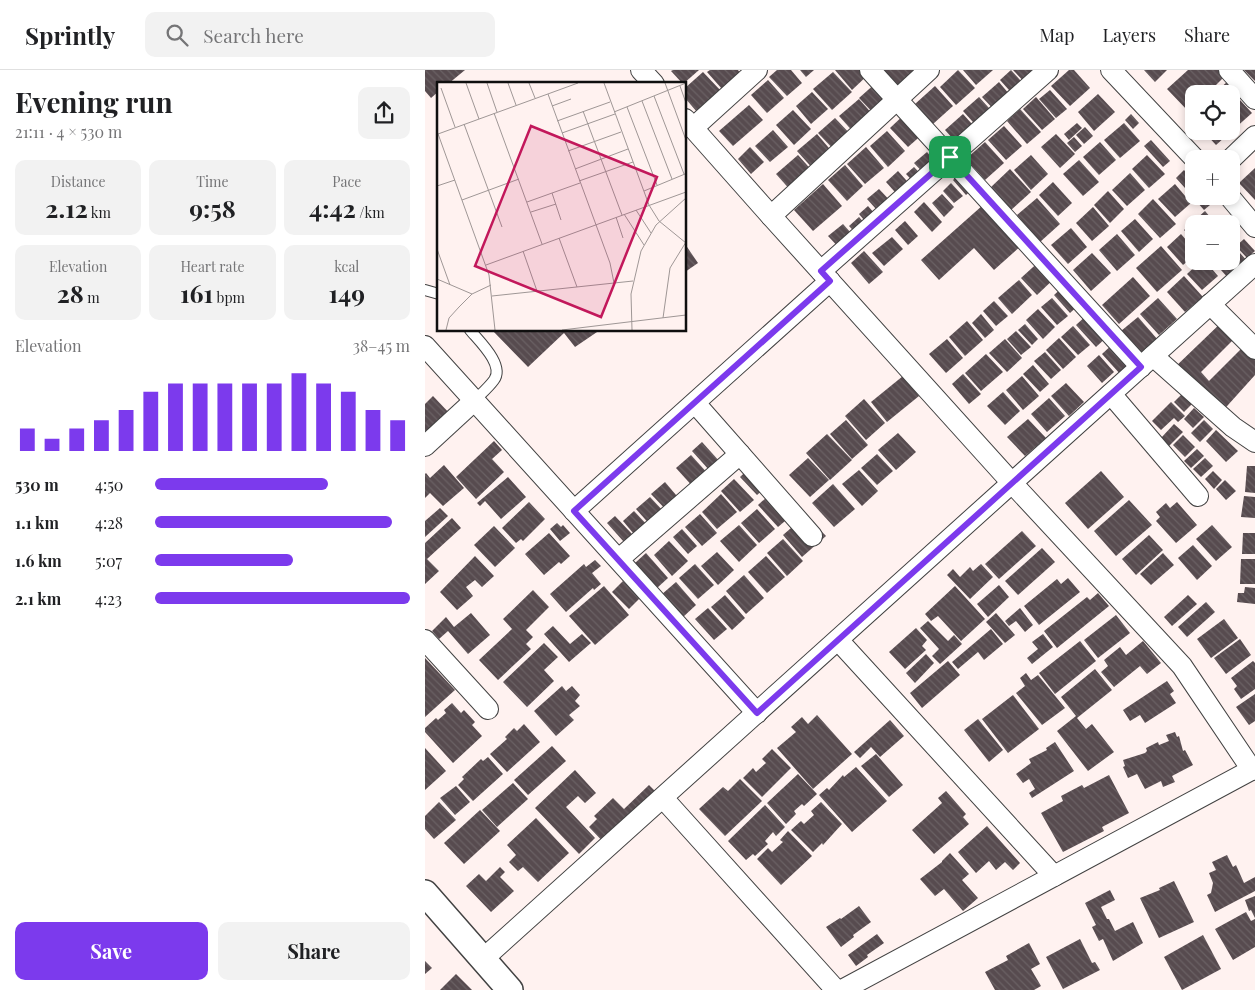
<!DOCTYPE html>
<meta charset="utf-8">
<style>
body{margin:0;font-family:"Playfair Display",serif;background:#f2f2f2;color:#202124;height:100vh;display:flex;flex-direction:column;font-size:19px;white-space:nowrap}
*{box-sizing:border-box;margin:0}
p{font-size:16px;color:#757577}
.icon{flex:none;width:28px;height:28px;fill:none;stroke:currentColor;stroke-width:2;stroke-linecap:round;stroke-linejoin:round}
.map{position:relative;flex:1;overflow:hidden}
.drawer{display:flex;flex-direction:column;background:#fff;width:425px}
.drawer>*{flex:none}
.buttons{position:absolute;left:760px;top:15px;display:grid;gap:10px}
.buttons a{display:grid;place-items:center;width:55px;height:55px;border-radius:10px;background:#fff;box-shadow:0 2px 8px #0003;font-size:25px}
.pin{position:absolute;display:grid;place-items:center;width:42px;height:42px;color:#fff;margin:-21px;border-radius:10px;box-shadow:0 2px 8px #0006}
.round{display:grid;place-items:center;flex:none;width:52px;height:52px;border-radius:10px;background:#f2f2f2}
.head{display:flex;align-items:center;justify-content:space-between;height:85px;padding:0 15px}
h1{font-size:28px;font-weight:700;line-height:38px}
.metrics{display:grid;grid-template-columns:repeat(3,1fr);gap:8px;height:85px;padding:5px 15px}
.metrics div{display:grid;align-content:center;border-radius:10px;background:#f2f2f2;text-align:center}
.metrics b{font-size:25px;font-weight:700}
.metrics small{font-size:14px;font-weight:400}
.metrics p{font-size:14px}
.chart{height:140px;padding:10px 15px}
.chart p{display:flex;justify-content:space-between}
.chart svg{width:100%;height:90px;margin-top:5px;stroke:#7c3aed;stroke-width:6}
.button{display:flex;gap:10px;margin-top:auto;padding:10px 15px}
.button a{flex:1;height:58px;border-radius:10px;background:#7c3aed;color:#fff;font-size:20px;font-weight:700;line-height:58px;text-align:center}
.button a+a{background:#f2f2f2;color:#202124}
ul{padding:0 15px;list-style:none;font-size:16px}
li{display:grid;grid-template-columns:80px 60px 1fr;align-items:center;height:38px}
li i{height:12px;border-radius:6px;background:#7c3aed}
header{display:flex;align-items:center;gap:30px;box-sizing:border-box;height:70px;padding:0 25px;background:#fff;border-bottom:1px solid #e0e0e0}
header strong{font-size:24px}
nav{display:flex;gap:28px;margin-inline-start:auto;font-size:18px}
.search{width:350px;height:45px;background:#f2f2f2;display:flex;align-items:center;gap:12px;box-sizing:border-box;padding:0 18px;border-radius:10px;color:#757577;font-size:19px}
main{display:flex;flex:1;min-height:0}
.map>svg:first-child{display:block}
.building{fill:url(#building-back-hatch)}
.lines{fill:none;stroke-linecap:round;stroke-linejoin:round}
.service-casing{stroke:#424242;stroke-width:12}
.minor-casing{stroke:#424242;stroke-width:22}
.tertiary-casing{stroke:#424242;stroke-width:28}
.service{stroke:#fff;stroke-width:10}
.minor{stroke:#fff;stroke-width:20}
.tertiary{stroke:#fff;stroke-width:25}
.route-casing{stroke:#fff;stroke-width:10}
.route{stroke:#7c3aed;stroke-width:6}
.inset-road{fill:none;stroke:#9f9796;stroke-width:1}
.view{fill:#c2185b;fill-opacity:0.15;stroke:#c2185b;stroke-width:2.5}
.inset-edge{fill:none;stroke:#0f0f0f;stroke-width:2.5}
</style>
<header>
<strong>Sprintly</strong>
<div class="search"><svg class="icon" aria-label="search" viewBox="0 0 24 24"><circle cx="10" cy="10" r="6"/><path d="M15 15l6 6"/></svg>Search here</div>
<nav><a>Map</a><a>Layers</a><a>Share</a></nav>
</header>
<main>
<section class="drawer">
<div class="head"><div><h1>Evening run</h1><p>21:11 · 4 × 530 m</p></div><a class="round"><svg class="icon" aria-label="share" viewBox="0 0 24 24"><path d="M12 15V3M7 8l5-5 5 5M5 13v7h14v-7"/></svg></a></div>
<div class="metrics">
<div><p>Distance</p><b>2.12<small> km</small></b></div>
<div><p>Time</p><b>9:58</b></div>
<div><p>Pace</p><b>4:42<small> /km</small></b></div>
</div>
<div class="metrics">
<div><p>Elevation</p><b>28<small> m</small></b></div>
<div><p>Heart rate</p><b>161<small> bpm</small></b></div>
<div><p>kcal</p><b>149</b></div>
</div>
<div class="chart"><p><span>Elevation</span>38–45 m</p>
<svg viewBox="0 0 160 44" preserveAspectRatio="none"><path d="M5 44V33M15 44V38M25 44V33M35 44V29M45 44V24M55 44V15M65 44V11M75 44V11M85 44V11M95 44V11M105 44V11M115 44V6M125 44V11M135 44V15M145 44V24M155 44V29"/></svg>
</div>
<ul>
<li><b>530 m</b>4:50<i style="width:68%"></i></li>
<li><b>1.1 km</b>4:28<i style="width:93%"></i></li>
<li><b>1.6 km</b>5:07<i style="width:54%"></i></li>
<li><b>2.1 km</b>4:23<i style="width:100%"></i></li>
</ul>
<div class="button"><a>Save</a><a>Share</a></div>
</section>
<div class="map">
<svg width="830" height="920" viewBox="0 0 830 920">
<defs>
<pattern id="building-back-hatch" width="6" height="6" patternUnits="userSpaceOnUse" patternTransform="scale(1.25)"><rect width="6" height="6" fill="#574b4f"/><path d="M-1 5l2 2M0 0l6 6M5-1l2 2" fill="none" stroke="#6a6164"/></pattern>
</defs>
<rect width="100%" height="100%" fill="#fff2f0"/>
<g class="building">
<path d="M0 0H40L23 14H14V21L6 28 0 21Z"/>
<path d="M248 0H274L258 14 246 1Z"/>
<path d="M285 0H313L315 3 297 19 282 2Z"/>
<path d="M352 0H366L377 13 362 26 344 7Z"/>
<path d="M375 0H389L381 7Z"/>
<path d="M410 0H443L445 3 427 20Z"/>
<path d="M456 0H496L475 21Z"/>
<path d="M533 0 550 18 531 35 515 17Z"/>
<path d="M538 0H568L551 15Z"/>
<path d="M586 0 604 20 593 30 575 10Z"/>
<path d="M588 0H606L615 10 605 18Z"/>
<path d="M644 0H649L665 18 645 36 626 16Z"/>
<path d="M719 0H742L730 12Z"/>
<path d="M763 0H793L799 7 782 24H769V36L763 41 742 19Z"/>
<path d="M819 0H830V11Z"/>
<path d="M278 2 296 21 272 42 260 28V18Z"/>
<path d="M408 2 427 22 407 40 388 19Z"/>
<path d="M343 10 359 28 342 43 326 25Z"/>
<path d="M804 10 816 24 806 32V24H789Z"/>
<path d="M452 12 468 29 450 45 434 28Z"/>
<path d="M574 12 590 31 574 45 557 27Z"/>
<path d="M510 16 528 36 508 54 490 34Z"/>
<path d="M625 20 642 39 631 48 614 29Z"/>
<path d="M387 22 403 39 386 54 371 36Z"/>
<path d="M673 24 690 42 669 61 653 42Z"/>
<path d="M554 27 573 48 557 62 538 41Z"/>
<path d="M611 27 630 49 617 60 598 39Z"/>
<path d="M434 29 450 47 431 65 414 46Z"/>
<path d="M814 29 827 43 791 75 778 61H806V35Z"/>
<path d="M324 35 338 50 308 76 294 61Z"/>
<path d="M595 39 616 62 602 74 582 51Z"/>
<path d="M368 40 386 59 369 75 351 55Z"/>
<path d="M769 41V56L761 48Z"/>
<path d="M482 42 500 62 483 77 465 58Z"/>
<path d="M538 44 556 64 538 80 520 60Z"/>
<path d="M706 44 714 53 708 59 700 50Z"/>
<path d="M410 48 428 67 411 82 393 63Z"/>
<path d="M652 53 657 58 644 70 639 64Z"/>
<path d="M699 53 715 71 695 88 679 70Z"/>
<path d="M579 56 597 76 581 90 563 70Z"/>
<path d="M660 57 668 66 659 74 651 65Z"/>
<path d="M348 60 363 77 345 92 330 76Z"/>
<path d="M462 61 480 81 463 97 445 76Z"/>
<path d="M392 64 409 84 390 101 372 81Z"/>
<path d="M631 64 650 84 635 98 616 77Z"/>
<path d="M649 67 657 76 650 82 642 73Z"/>
<path d="M726 70 745 91 738 97 719 76Z"/>
<path d="M560 72 579 93 560 110 541 89Z"/>
<path d="M675 72 691 90 674 105 658 87Z"/>
<path d="M325 77 339 92 326 104 313 89Z"/>
<path d="M441 77 459 98 440 114 422 94Z"/>
<path d="M502 82 518 100 506 111 489 93Z"/>
<path d="M373 85 390 104 368 123 351 104Z"/>
<path d="M606 85 623 104 606 120 589 100Z"/>
<path d="M722 85 740 104 724 118 707 99Z"/>
<path d="M654 90 674 112 658 126 638 104Z"/>
<path d="M420 95 438 116 422 131 403 110Z"/>
<path d="M489 97 503 112 495 119 481 104Z"/>
<path d="M830 98V130L814 113Z"/>
<path d="M540 99 554 114 541 125 528 110Z"/>
<path d="M585 99 606 122 585 141 565 118Z"/>
<path d="M759 100 769 111V126H772L769 128 751 108Z"/>
<path d="M473 101 489 119 477 130 461 112Z"/>
<path d="M705 103 720 120 702 136 687 120Z"/>
<path d="M628 112 647 133 633 146 614 125Z"/>
<path d="M526 113 538 126 529 133 518 121Z"/>
<path d="M398 114 417 136 388 161 369 140Z"/>
<path d="M750 114 766 133 750 147 733 129Z"/>
<path d="M454 119 472 138 460 149 442 129Z"/>
<path d="M683 121 699 139 685 153 669 135Z"/>
<path d="M517 124 529 137 519 147 507 133Z"/>
<path d="M778 126 785 135 779 140 772 132Z"/>
<path d="M612 128 635 154 615 172 592 145Z"/>
<path d="M728 129 751 154 735 168 713 144Z"/>
<path d="M499 132 517 152 507 162 489 142Z"/>
<path d="M558 135 597 175 569 200 549 178 514 210 496 190Z"/>
<path d="M443 136 458 153 448 161 434 144Z"/>
<path d="M668 137 684 156 667 171 651 153Z"/>
<path d="M780 141 791 154H769V170L759 160Z"/>
<path d="M434 147 447 162 437 170 424 156Z"/>
<path d="M710 149 728 169 714 182 696 161Z"/>
<path d="M480 151 493 166 483 175 470 160Z"/>
<path d="M418 154 433 171 419 183 403 166Z"/>
<path d="M646 158 662 177 643 194 626 175Z"/>
<path d="M692 164 710 185 692 201 674 180Z"/>
<path d="M756 164 769 179V186L758 195 742 177Z"/>
<path d="M467 167 478 179 459 196 447 183Z"/>
<path d="M819 169 830 181 822 188 811 176Z"/>
<path d="M806 173 823 192 804 209 788 191H806Z"/>
<path d="M260 174 273 193 260 202Z"/>
<path d="M736 176 757 200 732 222 711 198Z"/>
<path d="M439 181 458 202 444 214 426 193Z"/>
<path d="M667 183 686 203 666 221 648 200Z"/>
<path d="M618 188 633 205 612 225 596 208Z"/>
<path d="M776 191H780L793 206 777 220 762 204Z"/>
<path d="M759 206 778 227 760 242 742 222Z"/>
<path d="M708 207 725 226 694 254 677 235Z"/>
<path d="M594 210 607 225 587 244 573 228Z"/>
<path d="M640 215 656 233 645 243 629 225Z"/>
<path d="M627 228 643 246 632 255 616 237Z"/>
<path d="M733 228 752 249 734 265 715 244Z"/>
<path d="M569 231 583 246 571 256 558 241Z"/>
<path d="M613 239 630 257 618 269 601 250Z"/>
<path d="M556 244 569 260 560 268 547 253Z"/>
<path d="M663 244 683 266 671 277 651 255Z"/>
<path d="M713 247 733 270 717 285 696 261Z"/>
<path d="M800 249 815 263 776 302 784 311 822 273 830 281V305L794 345 748 299Z"/>
<path d="M542 251 558 270 540 286 524 267Z"/>
<path d="M600 254 613 269 607 275 593 260Z"/>
<path d="M648 256 665 275 653 285 636 267Z"/>
<path d="M67 260H175L150 277 139 263 103 297Z"/>
<path d="M591 261 606 277 596 285 582 269Z"/>
<path d="M634 268 651 287 638 299 621 280Z"/>
<path d="M522 269 538 288 521 303 504 284Z"/>
<path d="M580 269 597 288 582 302 564 283Z"/>
<path d="M690 272 709 293 696 305 677 284Z"/>
<path d="M620 282 636 300 626 309 609 291Z"/>
<path d="M561 284 578 302 556 321 540 303Z"/>
<path d="M674 285 689 302 677 313 662 296Z"/>
<path d="M608 295 624 314 615 322 598 304Z"/>
<path d="M538 304 556 324 544 334 527 314Z"/>
<path d="M478 306 494 326 462 352 446 332Z"/>
<path d="M597 306 614 326 598 340 581 320Z"/>
<path d="M641 313 659 332 644 346 626 326Z"/>
<path d="M578 322 595 341 580 355 562 336Z"/>
<path d="M757 324 767 334 759 342 749 332Z"/>
<path d="M8 326 27 346 0 364V334Z"/>
<path d="M624 328 640 346 622 362 606 344Z"/>
<path d="M439 329 460 353 441 370 420 346Z"/>
<path d="M746 332 760 346 753 352 749 348 736 360 727 351Z"/>
<path d="M769 338 779 347 768 358 759 349Z"/>
<path d="M603 349 621 368 600 386 582 367Z"/>
<path d="M421 350 443 375 427 389 405 364Z"/>
<path d="M779 350 788 359 775 372 766 363Z"/>
<path d="M749 354 758 362 744 376 736 368Z"/>
<path d="M791 360 813 381 801 392 781 371Z"/>
<path d="M473 363 491 382 471 400 453 380Z"/>
<path d="M402 364 427 390 405 410 381 383Z"/>
<path d="M758 365 770 377 760 387 748 375Z"/>
<path d="M69 371 77 380 67 389 79 402 51 429 31 407Z"/>
<path d="M277 372 295 392 285 401 267 381Z"/>
<path d="M772 379 779 386 766 398 759 391Z"/>
<path d="M452 384 468 401 452 415 436 398Z"/>
<path d="M266 385 285 406 270 419 251 398Z"/>
<path d="M383 388 404 410 385 427 364 405Z"/>
<path d="M780 388 788 396 776 407 768 399Z"/>
<path d="M331 392 348 411 332 425 315 407Z"/>
<path d="M19 395 39 418 18 436 5 423 0 428V404L1 403 5 408Z"/>
<path d="M822 396H830V423L820 422Z"/>
<path d="M434 400 453 421 437 436 417 414Z"/>
<path d="M676 401 699 427 663 459 640 433Z"/>
<path d="M788 401 797 410 789 419 780 409Z"/>
<path d="M83 407 101 427 76 449 60 431 55 436 52 433Z"/>
<path d="M309 409 329 430 315 442 296 421Z"/>
<path d="M800 410 811 421 801 430 791 419Z"/>
<path d="M240 412 257 432 244 443 226 424Z"/>
<path d="M408 414 430 439 409 457 387 433Z"/>
<path d="M353 417 373 440 353 457 333 435Z"/>
<path d="M296 424 312 442 292 459 277 442Z"/>
<path d="M819 426 830 427V448L816 447Z"/>
<path d="M225 427 241 444 227 457 211 439Z"/>
<path d="M704 430 727 455 691 486 669 461Z"/>
<path d="M104 432 120 449 98 471 96 469 91 473 77 458Z"/>
<path d="M752 432 772 455 751 473 731 451 735 447 731 442 741 433 745 438Z"/>
<path d="M15 438 23 446 0 467V451Z"/>
<path d="M332 439 350 459 334 473 316 453Z"/>
<path d="M209 441 225 458 213 469 198 451Z"/>
<path d="M275 444 292 463 277 476 260 457Z"/>
<path d="M381 445 401 466 377 487 358 465Z"/>
<path d="M190 446 207 464 199 472 182 453Z"/>
<path d="M27 448 36 458 2 489 14 501 0 514V473Z"/>
<path d="M132 453 136 457 138 455 145 463 135 471 125 459Z"/>
<path d="M314 455 332 475 314 492 295 471Z"/>
<path d="M787 455 807 477 791 491 771 469Z"/>
<path d="M69 456 90 478 70 497 49 475Z"/>
<path d="M257 459 272 476 263 484 248 467Z"/>
<path d="M597 461 611 476 574 509 560 494Z"/>
<path d="M124 463 145 486 136 494 134 492 119 505 100 484Z"/>
<path d="M818 463H830V484H817Z"/>
<path d="M724 465 738 480 711 505 697 489Z"/>
<path d="M358 469 378 491 362 506 342 483Z"/>
<path d="M244 471 263 491 247 506 229 485Z"/>
<path d="M768 475 787 496 772 510 753 488Z"/>
<path d="M617 478 630 492 593 525 580 511Z"/>
<path d="M292 482 309 500 293 515 276 496Z"/>
<path d="M221 483 243 508 232 518 210 493Z"/>
<path d="M738 483 749 495 726 515 715 504Z"/>
<path d="M50 486 69 506 57 517 50 510 41 517 48 526 32 540 15 522Z"/>
<path d="M341 486 360 507 342 523 323 502Z"/>
<path d="M816 489H830V514H815Z"/>
<path d="M170 490 176 496 167 503 176 514 169 520 168 518 141 542 125 524 159 494 161 497Z"/>
<path d="M270 494 289 515 273 529 254 508Z"/>
<path d="M556 494 568 507 545 529 522 505 528 499 535 507 545 497 548 501Z"/>
<path d="M319 505 339 528 321 544 301 521Z"/>
<path d="M643 508 655 522 614 555 599 536 632 509 636 514Z"/>
<path d="M198 511 215 528 204 539 187 522Z"/>
<path d="M251 512 271 535 257 548 236 525Z"/>
<path d="M574 515 584 527 563 547 552 534Z"/>
<path d="M179 516 204 545 170 575 144 546Z"/>
<path d="M530 516 560 549 536 571 513 546 506 551 500 544Z"/>
<path d="M820 517 830 518V534L812 532 813 523H819Z"/>
<path d="M108 520 124 537 101 560 108 567 101 574 106 579 73 610 54 590 87 559 78 549Z"/>
<path d="M673 523 684 536 632 578 619 561 662 527 665 530Z"/>
<path d="M300 525 320 548 307 560 286 537Z"/>
<path d="M763 525 772 534 747 556 739 547Z"/>
<path d="M781 532 790 542 762 567 753 557Z"/>
<path d="M283 538 302 559 289 570 270 549Z"/>
<path d="M595 538 608 555 600 562 591 551 584 556 580 551Z"/>
<path d="M46 543 65 565 43 584 23 561 14 569 7 561 21 547 29 557Z"/>
<path d="M571 543 590 565 580 573 561 552Z"/>
<path d="M691 545 705 563 673 588 659 570Z"/>
<path d="M799 549 813 568 786 588 772 569Z"/>
<path d="M503 551 523 571 529 565 537 574 515 594 507 586 514 579 495 558Z"/>
<path d="M128 556 145 574 157 564 166 573 144 592 119 564Z"/>
<path d="M491 558 502 570 497 576 501 580 480 599 464 582Z"/>
<path d="M566 559 578 574 559 590 553 582 533 599 527 592Z"/>
<path d="M618 564 628 577 607 594 602 588 613 579 607 572Z"/>
<path d="M815 569 826 585 801 604 789 588Z"/>
<path d="M655 571 671 591 630 624 614 603Z"/>
<path d="M718 571 736 593 722 604 715 596 689 617 676 602 683 596 679 590 695 577 701 585Z"/>
<path d="M119 573 133 587 119 600 129 611 102 637 78 612Z"/>
<path d="M501 584 509 593 490 613 481 603Z"/>
<path d="M0 588 30 620 0 647Z"/>
<path d="M523 591 535 605 497 638 485 623Z"/>
<path d="M828 591 830 593V619L816 629 809 619 812 616 806 608Z"/>
<path d="M670 599 687 620 652 648 661 659 667 654 689 682 663 701 632 661 651 646 636 627Z"/>
<path d="M601 603 606 610 613 605 640 638 617 655 591 623 600 616 595 608Z"/>
<path d="M742 611 749 621 745 624 751 633 720 653 715 645 705 651 698 640Z"/>
<path d="M137 616 141 621 147 616 155 625 150 631 155 636 144 645 149 650 131 666 109 641Z"/>
<path d="M830 624V651L824 655 811 637Z"/>
<path d="M588 625 614 659 583 683 557 649Z"/>
<path d="M27 633 36 643 39 640 50 652 47 655 57 666 28 693 0 662V658L11 648 13 650 21 643 19 640Z"/>
<path d="M392 645 427 684 388 719 352 678 371 662 366 657 377 647 383 654Z"/>
<path d="M553 649 578 680 564 692 539 660Z"/>
<path d="M465 650 479 666 455 687 446 677 435 688 429 682Z"/>
<path d="M99 654 115 672 82 702 65 684 82 669 80 667 89 658 92 661Z"/>
<path d="M750 662 752 667 754 666 758 681 760 680 768 695 747 706 750 712 738 717 736 711 720 719 712 704 703 708 698 697 700 696 698 690 720 683 722 681 721 678 733 672 734 675 744 671 741 665Z"/>
<path d="M630 672 649 701 607 728 604 723 610 719 604 709 598 713 591 704 606 693 604 689 622 680 621 678Z"/>
<path d="M127 676 141 691 103 725 89 710Z"/>
<path d="M0 678 21 701 0 720Z"/>
<path d="M347 679 366 698 337 727 318 708 328 698 331 702 341 693 337 689Z"/>
<path d="M451 684 478 715 464 727 436 696Z"/>
<path d="M63 687 78 704 48 731 33 715 39 709 37 707 56 689 58 691Z"/>
<path d="M431 697 462 731 427 762 394 725 402 718 404 720 418 705 419 707Z"/>
<path d="M150 700 171 723 160 733 153 726 141 737 170 768 154 784 110 738Z"/>
<path d="M373 704 392 724 379 736 377 734 369 741 371 744 361 754 342 733Z"/>
<path d="M684 705 704 743 677 757 679 761 638 782 616 743 638 731 636 726 657 715 659 718Z"/>
<path d="M315 709 337 731 300 766 274 739 298 717 303 721Z"/>
<path d="M88 713 103 729 72 757 57 740Z"/>
<path d="M224 715 233 724 183 777 164 757 172 749 169 746 188 728 199 739Z"/>
<path d="M31 716 45 732 30 745 15 728Z"/>
<path d="M521 721 541 744 538 747 544 754 509 784 487 760 517 733 513 728Z"/>
<path d="M14 732 31 750 9 769 0 759V746Z"/>
<path d="M396 732 417 754 398 775 397 773 388 782 366 760 376 751 379 754 389 745 386 741Z"/>
<path d="M340 735 360 757 351 766 348 762 340 771 343 774 330 786 328 784 321 790 303 771Z"/>
<path d="M55 740 75 761 39 794 19 773Z"/>
<path d="M111 748 144 783 113 812 98 797 93 801 84 792 91 785 82 775Z"/>
<path d="M562 756 595 793 588 800 580 792 571 800 564 791 551 803 533 782Z"/>
<path d="M363 761 387 786 356 815 332 789 343 778 347 782 358 772 355 770Z"/>
<path d="M525 783 544 804 537 810 553 828 538 841 519 819 510 826 495 809 517 792V791Z"/>
<path d="M802 785 808 797 811 795 819 813 830 807V821L790 842 782 825 786 823 788 813 784 803 791 800 787 792Z"/>
<path d="M75 797 80 802 75 807 89 821 66 842 41 816 54 804 61 811Z"/>
<path d="M749 811 769 852 734 868 715 828 735 820 734 818Z"/>
<path d="M685 820 690 830 676 837 682 849H684L690 861 708 852 718 873 688 891 678 869 674 871 667 857 671 855 660 833Z"/>
<path d="M830 826V848L826 840 824 841 820 830Z"/>
<path d="M434 836 446 852 428 865 429 867 416 877 401 857 415 848 416 849Z"/>
<path d="M821 842 826 851 830 849V877L808 890 790 859Z"/>
<path d="M452 864 459 873 442 885 443 887 431 896 423 885Z"/>
<path d="M778 865 796 899 757 920 739 887Z"/>
<path d="M655 869 667 893 670 892 675 900 638 919 621 887Z"/>
<path d="M604 873 615 894 606 899 616 916 609 920H570L560 902 583 890 581 886Z"/>
<path d="M0 891 7 898 0 904Z"/>
<path d="M31 904 47 920H15Z"/>
</g>
<g class="lines">
<g class="service-casing">
<g id="service">
<path d="M0 220 14 224"/>
<path d="M45 260C54 271 80 295 69 310 64 317 56 324 50 330"/>
</g>
</g>
<g class="minor-casing">
<g id="minor">
<path d="M216 0 229 14"/>
<path d="M445 0 716 297"/>
<path d="M686 0 770 89"/>
<path d="M804 0 830 29"/>
<path d="M260 49 346 146 587 413 757 596 827 700"/>
<path d="M268 58 332 0"/>
<path d="M806 89 830 66"/>
<path d="M804 126 830 157"/>
<path d="M346 146 504 0"/>
<path d="M396 201 623 0"/>
<path d="M785 234 830 279"/>
<path d="M0 276 332 643"/>
<path d="M728 286 808 357 830 372"/>
<path d="M686 324 773 426"/>
<path d="M270 333 387 466"/>
<path d="M0 376 50 330"/>
<path d="M149 441 405 211"/>
<path d="M194 489 315 384"/>
<path d="M0 570 63 639"/>
<path d="M413 570 629 806"/>
<path d="M238 728 411 920"/>
<path d="M58 889 830 194"/>
<path d="M417 920 830 698"/>
</g>
</g>
<g class="tertiary-casing">
<path id="tertiary" d="M0 823 85 920"/>
</g>
<use href="#service" class="service"/>
<use href="#minor" class="minor"/>
<use href="#tertiary" class="tertiary"/>
</g>
<g class="lines">
<g class="route-casing">
<path id="route" d="M525 87 716 297 332 643 149 441 405 211 396 201Z"/>
</g>
<use href="#route" class="route"/>
</g>
<g transform="translate(12 12)">
<rect width="249" height="249" fill="#fff2f0"/>
<path class="inset-road" d="M29 1 42 37M50 1 60 30M71 1 79 23M92 1 98 16M167 1 212 123 222 139 249 161M228 1 249 58M243 4 249 21M4 6 18 45M111 12 173 181 177 201M217 14 247 92M205 19 235 97M115 24 134 17M190 25 220 103M146 29 185 133M177 30 249 1M57 31 105 162M120 39 173 20M27 42 65 145M0 49 52 193 58 248M125 51 178 32M1 52 141 1M131 69 184 50M138 87 191 67M142 99 196 80M0 104 18 98M207 109 248 92M115 111 124 138M25 118 82 97M90 120 143 101M199 128 214 151M94 130 119 122M187 132 207 163M179 135 186 156M122 156 140 205M0 167 13 203M86 169 100 209M49 183 249 110M0 197 35 212M55 214 196 199M226 236 233 186 249 160M9 248 12 236 22 225 35 212 54 203M125 248 249 233M195 248 194 212 204 169 219 143 249 116"/>
<path class="view" d="M94 44 220 95 164 235 38 184Z"/>
<rect width="249" height="249" class="inset-edge"/>
</g>
</svg>
<div class="buttons">
<a><svg class="icon" aria-label="locate" viewBox="0 0 24 24"><circle cx="12" cy="12" r="6"/><path d="M12 2v4M12 18v4M2 12h4M18 12h4"/></svg></a>
<a>+</a>
<a>−</a>
</div>
<div class="pin" style="left:525px;top:87px;background:#1e9e55"><svg class="icon" aria-label="arrive" viewBox="0 0 24 24"><path d="M6 21V4h12l-3 4 3 4H6"/></svg></div>
</div>
</main>
